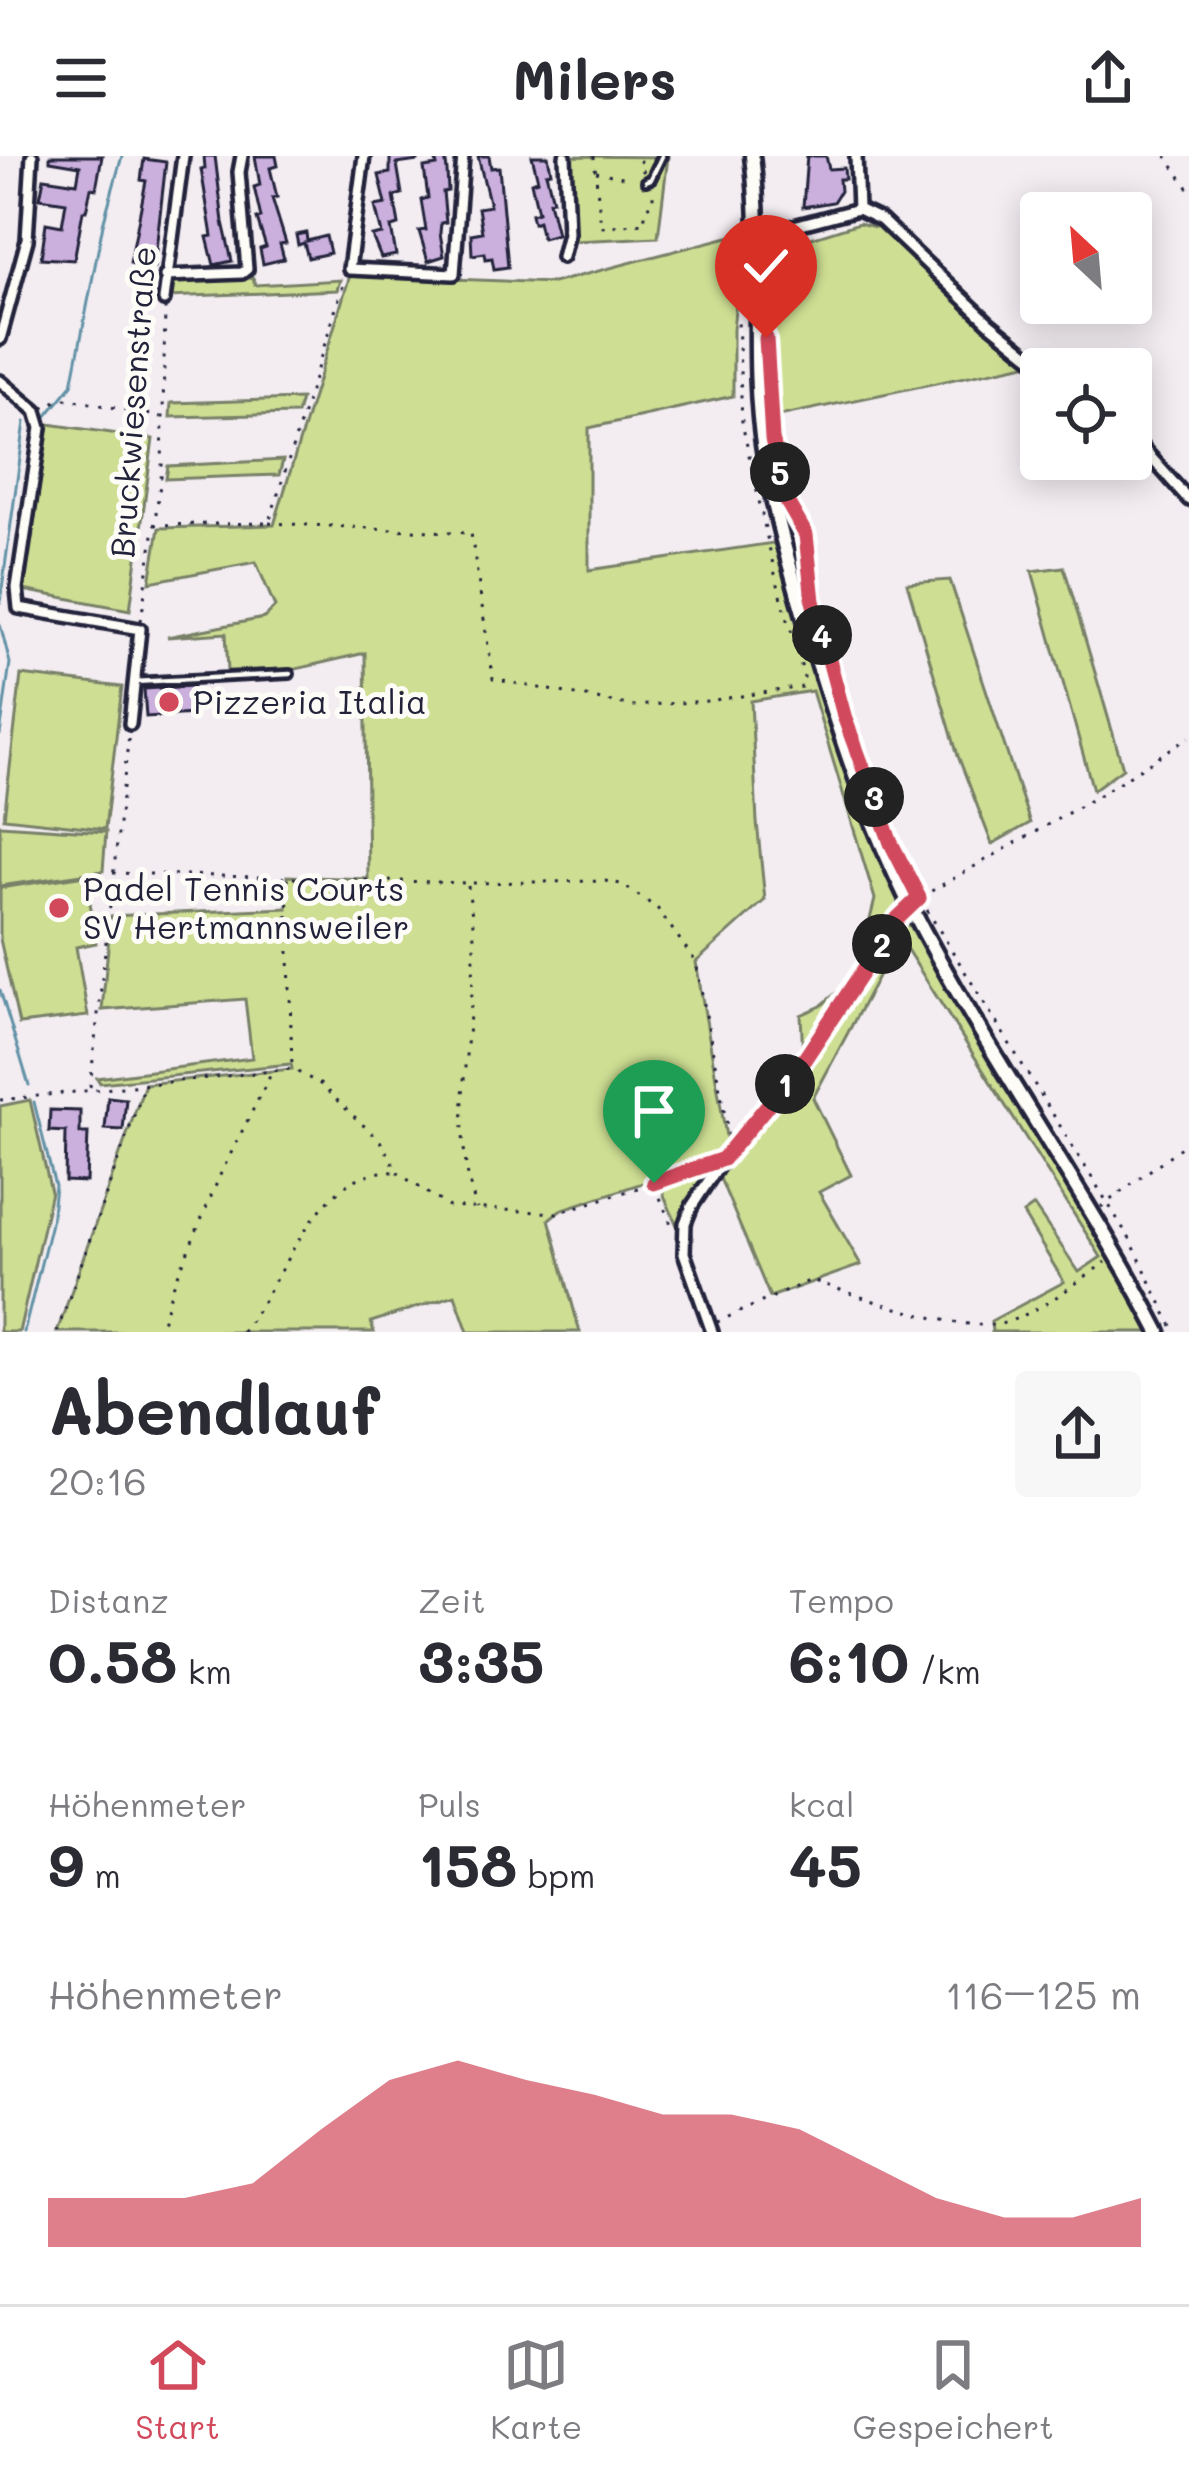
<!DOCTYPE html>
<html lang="de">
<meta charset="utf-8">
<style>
body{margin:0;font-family:Mali,sans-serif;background:#f7f7f7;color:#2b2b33;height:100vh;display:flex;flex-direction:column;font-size:45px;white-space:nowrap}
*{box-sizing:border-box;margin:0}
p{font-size:39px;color:#7c7c81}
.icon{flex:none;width:66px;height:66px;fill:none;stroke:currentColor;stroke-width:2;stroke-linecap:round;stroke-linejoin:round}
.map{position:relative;height:1176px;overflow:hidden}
.sheet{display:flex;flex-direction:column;background:#fff;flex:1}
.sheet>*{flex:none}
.needle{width:78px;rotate:334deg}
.fabs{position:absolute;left:1020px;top:36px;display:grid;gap:24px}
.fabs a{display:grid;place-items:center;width:132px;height:132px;border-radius:12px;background:#fff;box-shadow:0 6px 30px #0003;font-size:60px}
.pin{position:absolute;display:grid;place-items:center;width:102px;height:102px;color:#fff;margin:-123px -51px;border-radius:50% 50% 50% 0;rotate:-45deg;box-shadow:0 0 12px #0007}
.pin .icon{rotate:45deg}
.km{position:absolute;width:60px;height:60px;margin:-30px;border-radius:50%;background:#222;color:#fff;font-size:33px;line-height:60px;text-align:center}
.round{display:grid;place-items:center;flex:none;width:126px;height:126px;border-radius:12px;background:#f7f7f7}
.summary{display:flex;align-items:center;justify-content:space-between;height:204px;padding:0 48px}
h1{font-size:66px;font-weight:800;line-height:90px}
.metrics{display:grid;grid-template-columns:repeat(3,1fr);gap:18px;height:204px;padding:12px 48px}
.metrics div{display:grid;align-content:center}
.metrics b{font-size:60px;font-weight:800}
.metrics small{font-size:33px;font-weight:400}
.metrics p{font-size:33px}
.chart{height:336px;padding:24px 48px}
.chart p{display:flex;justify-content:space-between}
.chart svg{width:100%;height:216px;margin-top:12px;fill:#d1495b;opacity:.7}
header{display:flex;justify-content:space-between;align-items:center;height:156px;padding:0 48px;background:#fff;font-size:54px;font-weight:800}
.tabs{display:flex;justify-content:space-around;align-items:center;height:168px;border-top:3px solid #e1e1e2;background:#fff;font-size:33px;color:#7c7c81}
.tabs a{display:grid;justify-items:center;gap:6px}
.tabs .on{color:#d1495b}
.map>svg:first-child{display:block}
.green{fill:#cedf93;stroke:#788067;stroke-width:3}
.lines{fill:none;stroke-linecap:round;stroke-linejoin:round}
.stream{stroke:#6392a6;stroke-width:3}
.building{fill:#cbb0de;stroke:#22223b;stroke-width:3}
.service-casing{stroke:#22223b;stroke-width:14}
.minor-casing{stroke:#22223b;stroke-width:18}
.tertiary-casing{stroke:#22223b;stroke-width:21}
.path{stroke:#22223b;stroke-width:3;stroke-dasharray:3 9;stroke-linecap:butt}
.service{stroke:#fdfcf7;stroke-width:4.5}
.minor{stroke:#fdfcf7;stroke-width:9}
.tertiary{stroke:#fdfcf7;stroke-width:12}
.route-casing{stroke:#fff;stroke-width:24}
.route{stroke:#d1495b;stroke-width:15}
.poi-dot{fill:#d1495b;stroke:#fdfcf7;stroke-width:4.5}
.labels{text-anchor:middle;stroke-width:10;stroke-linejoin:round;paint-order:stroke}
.street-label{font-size:33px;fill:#22223b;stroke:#fdfcf7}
.poi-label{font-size:33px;fill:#22223b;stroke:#fdfcf7;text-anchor:start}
</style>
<header><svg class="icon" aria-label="menu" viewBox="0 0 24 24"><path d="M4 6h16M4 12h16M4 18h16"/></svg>Milers<svg class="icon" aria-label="share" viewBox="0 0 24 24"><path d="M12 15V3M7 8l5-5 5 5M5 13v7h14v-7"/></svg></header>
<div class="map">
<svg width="1189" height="1176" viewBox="0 0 1189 1176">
<rect width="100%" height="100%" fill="#f3edf2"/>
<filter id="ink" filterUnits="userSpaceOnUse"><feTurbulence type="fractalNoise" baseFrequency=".00833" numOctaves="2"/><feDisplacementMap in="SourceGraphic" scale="24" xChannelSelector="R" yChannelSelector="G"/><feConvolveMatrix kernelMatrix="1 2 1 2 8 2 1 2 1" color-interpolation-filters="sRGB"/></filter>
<g filter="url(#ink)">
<g class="green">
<path d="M571 0 668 1 658 81 574 85Z"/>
<path d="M881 64 1036 206 770 262 766 96 859 67 875 71Z"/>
<path d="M743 77 733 174V240L589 272V414L773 387 783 402C815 517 850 629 898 739L897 751 881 767 871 801 803 900 801 859 821 850 843 831 860 804 875 743 812 535 751 545 757 666 765 744 696 806 728 992 716 1003 560 1054 549 1063 580 1176H468L455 1139 371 1166 374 1176H57L145 928 292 913 291 908 100 927 97 922 252 902 245 843 102 854 111 760 287 752V720L368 723 365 497 296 513 228 515 226 477 167 481 264 462 275 451 256 406 150 426 159 372 274 369 350 119 553 127Z"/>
<path d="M253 122 255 129 340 124 337 134 169 141 171 125Z"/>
<path d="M301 243 297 258 170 261 171 247Z"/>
<path d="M49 268 153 283 130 454 23 434Z"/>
<path d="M283 304 279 319 166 323 168 310Z"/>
<path d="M1064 411 1123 612 1093 634 1032 415Z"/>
<path d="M950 424 1030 667 992 688 958 600 907 427Z"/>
<path d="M21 519 122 531 105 673 4 662Z"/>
<path d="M0 669 106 676 103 715 0 730Z"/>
<path d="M86 719 96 787 76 791 88 860 19 868 0 783V732Z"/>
<path d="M900 767 914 771 1109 1095 1152 1176H992L991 1165 1064 1126 1023 1058 1034 1050 1079 1116 1101 1101 899 781 813 942 851 1019 819 1036 861 1109 770 1141 719 1020 842 862Z"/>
<path d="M30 944 51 1036 19 1176H0V950Z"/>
<path d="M711 1010 688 1044 678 1072 660 1030 683 1018Z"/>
</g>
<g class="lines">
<g class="stream">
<path d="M45 262 72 229 103 68 122 0"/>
<path d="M0 447 25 266"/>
<path d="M0 468 10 507 0 579"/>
<path d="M0 834 29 929"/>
<path d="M24 1176 51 1067 55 1030 34 946"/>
</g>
</g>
<g class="building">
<path d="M50 0H102L96 33 91 32 86 55H83L74 104 41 102 46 67 62 70 66 46 40 42 44 22 77 27 80 10 50 5Z"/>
<path d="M204 0H215L223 66 232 105 214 109 207 81 212 80 201 13 205 12Z"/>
<path d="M255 0H276L278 10 270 12 277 41 272 42 286 87 280 88 284 103 263 108 260 93 266 91 257 63 261 62 254 31 260 29Z"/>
<path d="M390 0H418V5L397 8 402 38 394 40 399 69 391 71 396 99 381 102 372 80 382 78 375 50 386 48 379 19 390 17Z"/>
<path d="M435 0H445L447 15 448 35 443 36 446 66 441 67 440 77 444 100 428 105 419 75 426 74 421 44 428 42 424 12 437 10Z"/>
<path d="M478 0H489L491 12 499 11 508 111 494 113 492 102 486 103 485 97 472 99 471 78 482 76 478 52 490 50Z"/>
<path d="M532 0H548L551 16 546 17 553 44 549 45 557 78 542 82 538 65 533 67 531 58 538 56 531 26 538 24Z"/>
<path d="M807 0H826L829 13 844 12 845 23H839L840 35 833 46 803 51Z"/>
<path d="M144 3 166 6 154 111 130 107 146 25 141 24Z"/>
<path d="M306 77 307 85 326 80 330 97 308 102 304 87 298 89 296 79Z"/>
<path d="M193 530 194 558 146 561 144 533Z"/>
<path d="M108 941 126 943 123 974 105 973Z"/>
<path d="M50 954 80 955V977H88L86 1026 65 1025 66 976 49 975Z"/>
</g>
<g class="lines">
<g class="service-casing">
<g id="service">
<path d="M646 25 651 23 662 0"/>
<path d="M134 526 290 518"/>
</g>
</g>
<g class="minor-casing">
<g id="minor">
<path d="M364 0 349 113 454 118 463 0"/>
<path d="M856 0 858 53"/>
<path d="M858 53 881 64 989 167 1046 213"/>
<path d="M756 80 858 53"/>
<path d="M562 101 568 77 565 0"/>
<path d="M165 120 242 117 247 113 239 16 242 0"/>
<path d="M164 144 183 0"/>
<path d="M0 183 27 84 32 0"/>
<path d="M0 225 36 255 41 272 17 432 19 452 140 473 130 568"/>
<path d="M1131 279 1189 344"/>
<path d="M712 1176 684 1097 685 1067 692 1050 723 1003 800 910 887 777 910 749"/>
</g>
</g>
<g class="tertiary-casing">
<path id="tertiary" d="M752 0C765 100 748 201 765 301 775 361 792 419 809 477 837 571 867 664 911 751 986 897 1083 1030 1159 1176"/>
</g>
<g class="path">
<path d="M594 0 601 71 644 67 646 51 653 48V31"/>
<path d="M1166 0 1189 33"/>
<path d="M596 16 623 21"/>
<path d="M644 16 638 8 645 0"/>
<path d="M43 252 60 243H71L161 261"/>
<path d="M786 343 806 379 814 447"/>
<path d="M269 367 471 377 493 523 633 550 708 545 803 531 804 520 775 418 742 267 738 163"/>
<path d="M154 369 269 367 345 123"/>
<path d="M141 465 162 314 165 152"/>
<path d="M113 717 468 727 605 725 621 728 657 752 696 806 729 981"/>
<path d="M287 723 292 912"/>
<path d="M468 730C470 748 474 767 474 786 475 876 446 966 477 1053"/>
<path d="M921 741 1096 641 1189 581"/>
<path d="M927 754 1131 1085 1175 1176"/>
<path d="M90 931 129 577"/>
<path d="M0 944 292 913 320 928 382 987 398 1017 449 1051 557 1057 654 1027 673 1073"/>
<path d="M656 1026 703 1010"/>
<path d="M1101 1051 1189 985"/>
<path d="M717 1166 811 1124C857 1139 955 1176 1001 1168 1039 1157 1074 1128 1106 1106"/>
<path d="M57 1176 145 929"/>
<path d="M159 1176 172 1133 221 1017 272 916"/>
<path d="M242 1176C283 1127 317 1009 394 1016"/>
</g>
<use href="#service" class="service"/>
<use href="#minor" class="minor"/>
<use href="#tertiary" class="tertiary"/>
</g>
</g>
<g class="lines" filter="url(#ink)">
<g class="route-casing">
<path id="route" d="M654 1027 723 1003 800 910 898 762 919 742 891 687 845 563 813 445 806 379 786 344 772 283 766 182"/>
</g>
<use href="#route" class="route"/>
</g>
<g class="poi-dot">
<circle cx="169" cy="546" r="12"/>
<circle cx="59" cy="752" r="12"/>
</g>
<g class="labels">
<g class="street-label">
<text transform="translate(133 246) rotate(-86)" y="12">Bruckwiesenstraße</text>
</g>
<g class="poi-label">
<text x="193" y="558">Pizzeria Italia</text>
<text x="83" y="745">Padel Tennis Courts<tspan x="83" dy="38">SV Hertmannsweiler</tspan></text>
</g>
</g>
</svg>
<div class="fabs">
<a><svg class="needle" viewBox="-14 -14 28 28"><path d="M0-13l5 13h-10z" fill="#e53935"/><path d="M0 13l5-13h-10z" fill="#7c7c81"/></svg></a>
<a><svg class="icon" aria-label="locate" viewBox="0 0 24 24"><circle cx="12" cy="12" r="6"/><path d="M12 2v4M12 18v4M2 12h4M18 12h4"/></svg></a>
</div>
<div class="pin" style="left:654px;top:1027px;background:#1e9e55"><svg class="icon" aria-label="arrive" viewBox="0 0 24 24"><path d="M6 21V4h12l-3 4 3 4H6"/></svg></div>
<div class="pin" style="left:766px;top:182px;background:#d93025"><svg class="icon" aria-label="check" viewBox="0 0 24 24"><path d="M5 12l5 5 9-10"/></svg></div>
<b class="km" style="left:785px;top:928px">1</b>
<b class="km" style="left:882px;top:788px">2</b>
<b class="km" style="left:874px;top:641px">3</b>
<b class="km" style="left:822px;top:479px">4</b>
<b class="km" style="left:780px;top:316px">5</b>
</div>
<section class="sheet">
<div class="summary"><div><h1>Abendlauf</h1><p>20:16</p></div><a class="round"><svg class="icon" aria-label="share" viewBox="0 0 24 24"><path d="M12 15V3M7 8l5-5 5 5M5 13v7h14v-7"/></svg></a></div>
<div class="metrics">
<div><p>Distanz</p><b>0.58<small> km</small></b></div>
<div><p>Zeit</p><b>3:35</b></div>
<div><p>Tempo</p><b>6:10<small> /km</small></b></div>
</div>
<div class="metrics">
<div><p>Höhenmeter</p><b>9<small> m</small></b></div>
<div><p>Puls</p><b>158<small> bpm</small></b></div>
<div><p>kcal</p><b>45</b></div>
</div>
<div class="chart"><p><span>Höhenmeter</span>116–125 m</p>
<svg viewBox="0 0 160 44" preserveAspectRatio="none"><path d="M0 44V34L10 34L20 34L30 31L40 20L50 10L60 6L70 10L80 13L90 17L100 17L110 20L120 27L130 34L140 38L150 38L160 34V44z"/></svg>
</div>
</section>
<nav class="tabs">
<a class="on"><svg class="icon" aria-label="home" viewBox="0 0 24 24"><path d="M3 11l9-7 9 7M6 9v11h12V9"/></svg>Start</a>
<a><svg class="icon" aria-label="map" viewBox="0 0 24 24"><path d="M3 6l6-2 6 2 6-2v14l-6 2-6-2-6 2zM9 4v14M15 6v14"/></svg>Karte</a>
<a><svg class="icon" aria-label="saved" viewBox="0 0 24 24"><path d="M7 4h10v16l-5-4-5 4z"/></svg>Gespeichert</a>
</nav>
